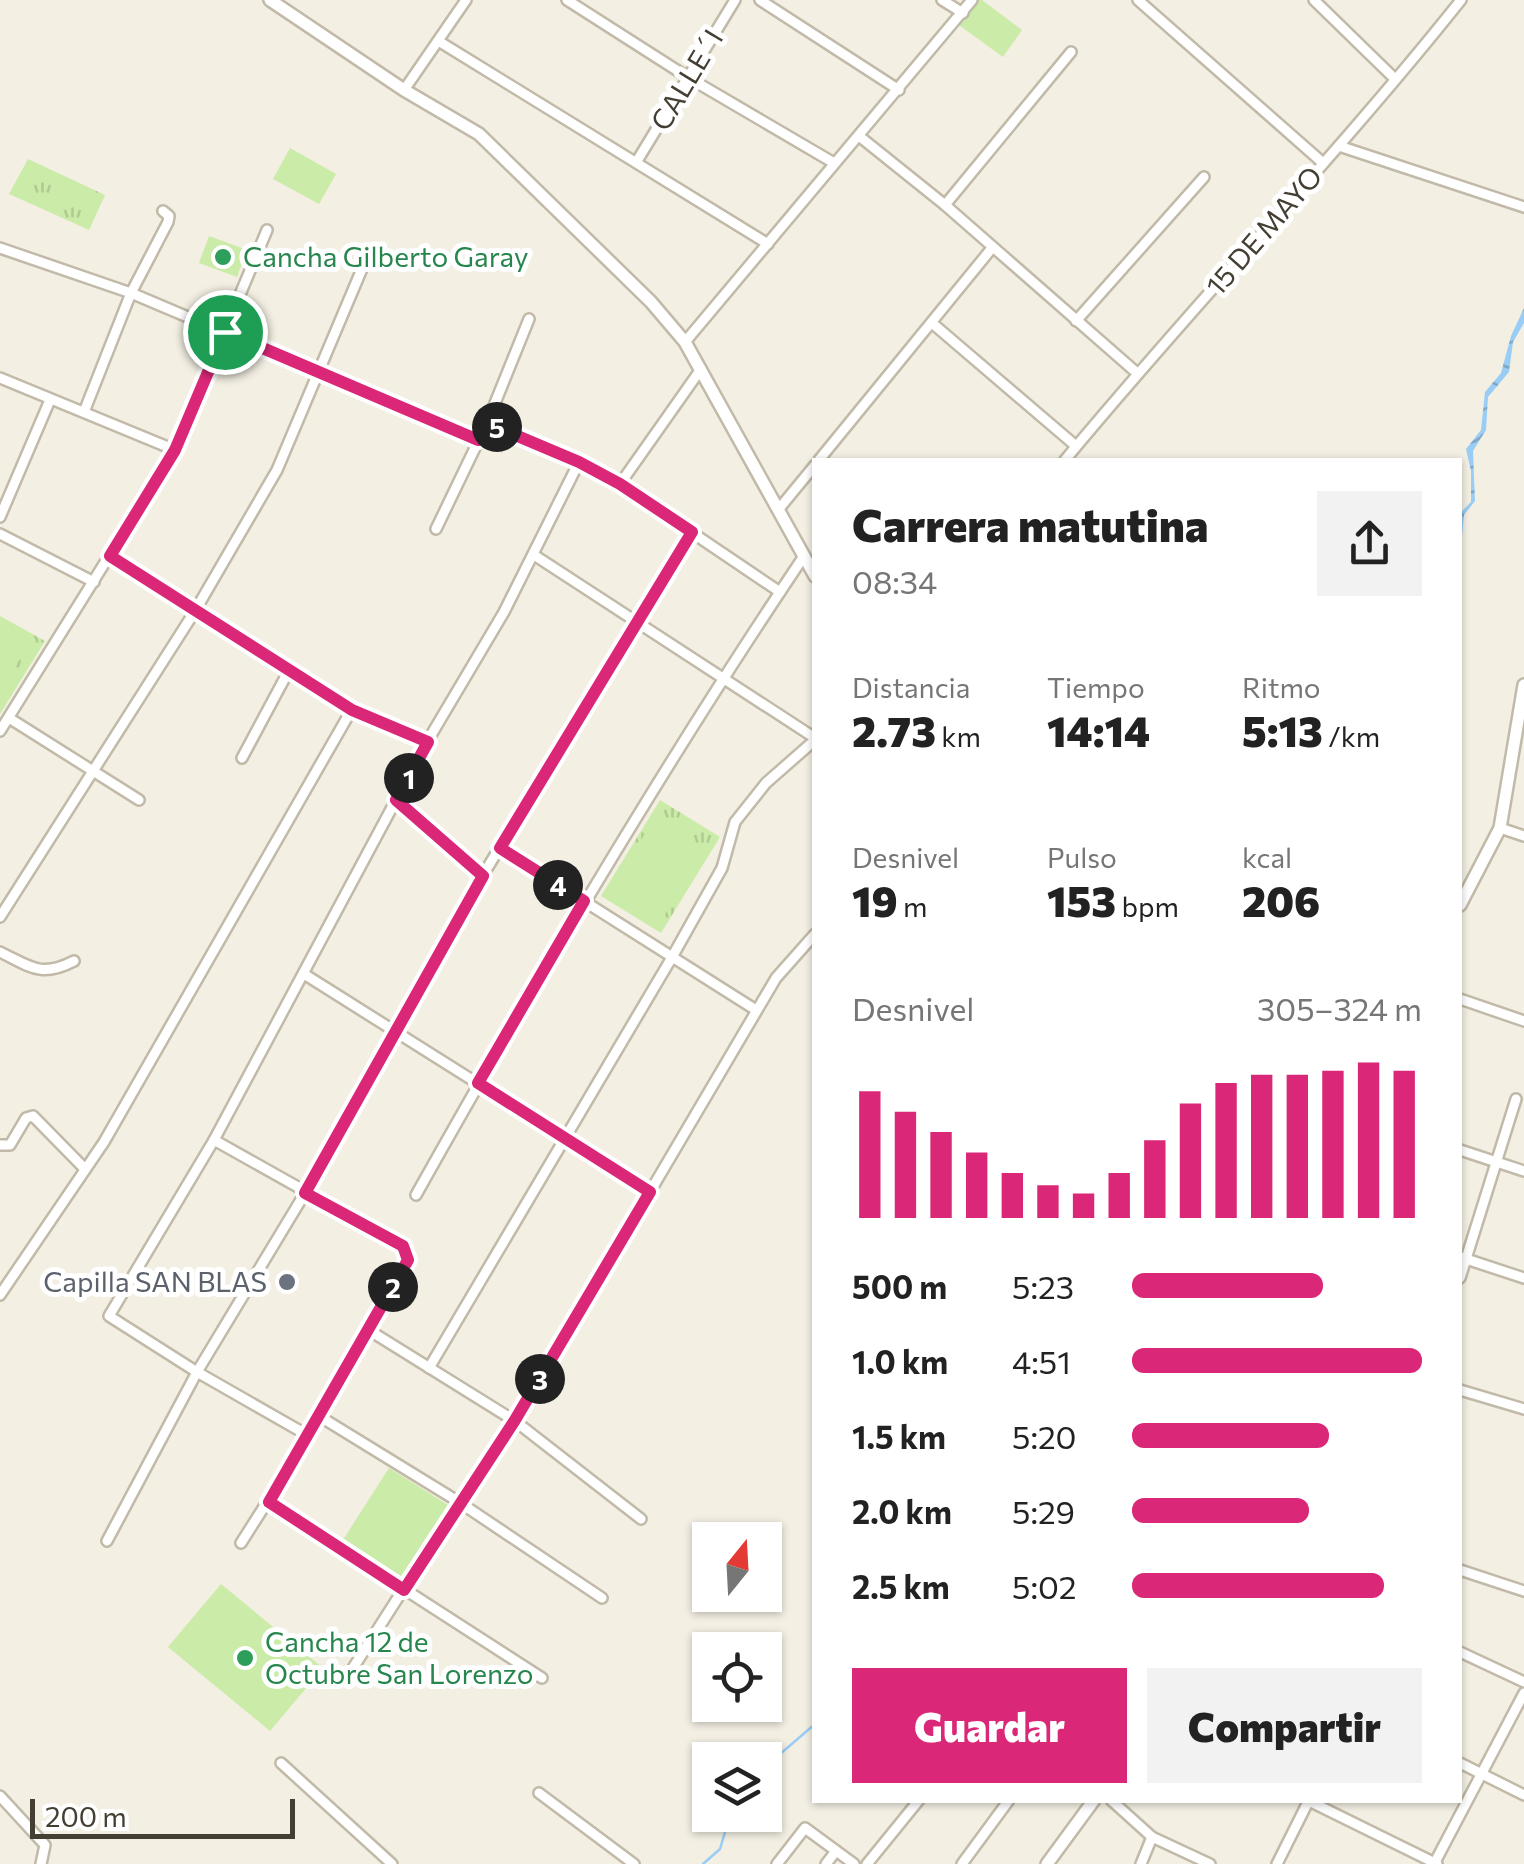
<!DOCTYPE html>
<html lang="es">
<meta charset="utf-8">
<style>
body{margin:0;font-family:Commissioner,sans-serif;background:#f2f2f2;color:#222;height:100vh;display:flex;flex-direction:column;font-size:38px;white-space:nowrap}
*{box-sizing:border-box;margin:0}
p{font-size:32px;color:#767676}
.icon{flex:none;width:55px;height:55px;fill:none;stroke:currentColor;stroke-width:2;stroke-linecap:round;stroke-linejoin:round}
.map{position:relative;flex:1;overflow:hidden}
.sheet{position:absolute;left:812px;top:458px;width:650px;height:1345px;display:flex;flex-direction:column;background:#fff;border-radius:0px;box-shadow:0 2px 8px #0004}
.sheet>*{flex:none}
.needle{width:65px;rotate:18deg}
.tools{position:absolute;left:692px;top:1522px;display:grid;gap:20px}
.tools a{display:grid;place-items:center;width:90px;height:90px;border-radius:0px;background:#fff;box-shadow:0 2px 8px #0004;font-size:50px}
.scale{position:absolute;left:30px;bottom:25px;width:265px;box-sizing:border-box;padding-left:10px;border:5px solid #453f33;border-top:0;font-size:28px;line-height:35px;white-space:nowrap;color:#453f33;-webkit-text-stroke:8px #fff;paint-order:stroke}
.pin{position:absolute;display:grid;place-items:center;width:85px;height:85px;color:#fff;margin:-42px;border:5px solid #fff;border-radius:50%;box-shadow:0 2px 10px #0007}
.km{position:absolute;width:50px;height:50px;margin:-25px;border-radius:50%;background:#222;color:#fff;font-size:28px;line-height:50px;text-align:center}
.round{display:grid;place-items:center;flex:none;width:105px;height:105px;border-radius:0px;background:#f2f2f2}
.head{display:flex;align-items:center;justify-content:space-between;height:170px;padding:0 40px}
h1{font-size:45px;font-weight:800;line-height:75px}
.figures{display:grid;grid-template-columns:repeat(3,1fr);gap:15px;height:170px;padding:10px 40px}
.figures div{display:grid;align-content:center}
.figures b{font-size:42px;font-weight:800}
.figures small{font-size:28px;font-weight:400}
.figures p{font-size:28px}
.chart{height:280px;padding:20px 40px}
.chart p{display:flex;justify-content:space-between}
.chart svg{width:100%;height:180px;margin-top:10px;stroke:#db2777;stroke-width:6}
.button{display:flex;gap:20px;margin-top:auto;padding:20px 40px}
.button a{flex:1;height:115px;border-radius:0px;background:#db2777;color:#fff;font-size:40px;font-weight:800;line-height:115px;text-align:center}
.button a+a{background:#f2f2f2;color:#222}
ul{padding:0 40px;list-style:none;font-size:32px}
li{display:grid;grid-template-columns:160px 120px 1fr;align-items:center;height:75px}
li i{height:25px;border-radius:12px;background:#db2777}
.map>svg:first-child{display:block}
.grass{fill:url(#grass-tufts)}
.pitch{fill:#cbeba8}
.water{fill:url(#water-waves)}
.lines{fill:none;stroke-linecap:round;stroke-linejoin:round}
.stream{stroke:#9acdf5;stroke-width:2.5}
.minor-casing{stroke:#c2baa8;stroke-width:14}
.tertiary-casing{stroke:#c2baa8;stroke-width:16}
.minor{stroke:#fff;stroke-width:9}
.tertiary{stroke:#fff;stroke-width:11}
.route-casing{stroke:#fff;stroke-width:20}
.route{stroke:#db2777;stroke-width:12}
.leisure-dot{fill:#2e9e5b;stroke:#fff;stroke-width:4}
.worship-dot{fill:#6b7280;stroke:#fff;stroke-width:4}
.labels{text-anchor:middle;stroke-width:10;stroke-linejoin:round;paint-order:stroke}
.street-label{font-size:28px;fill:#453f33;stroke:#fff}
.leisure-label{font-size:28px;fill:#27864d;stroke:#fff;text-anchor:start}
.worship-label{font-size:28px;fill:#5b616d;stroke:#fff;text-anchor:end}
</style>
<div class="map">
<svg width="1524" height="1864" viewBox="0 0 1524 1864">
<defs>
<pattern id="grass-tufts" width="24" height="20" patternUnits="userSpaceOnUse" patternTransform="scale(2.5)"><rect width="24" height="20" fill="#cbeba8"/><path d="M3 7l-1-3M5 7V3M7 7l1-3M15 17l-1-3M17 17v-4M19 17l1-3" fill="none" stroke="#b0cb91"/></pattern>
<pattern id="water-waves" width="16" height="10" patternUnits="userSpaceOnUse" patternTransform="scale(2.5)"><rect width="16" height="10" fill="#9acdf5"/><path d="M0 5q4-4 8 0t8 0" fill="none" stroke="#7fa8c7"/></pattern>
</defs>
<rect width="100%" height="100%" fill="#f3efe3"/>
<g class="grass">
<path d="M28 159 105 195 89 230 9 194Z"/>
<path d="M0 616 45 641 0 714Z"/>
<path d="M660 800 720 837 661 933 601 896Z"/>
</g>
<g class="pitch">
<path d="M977 0H982L1022 30 1003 57 959 25Z"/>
<path d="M290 148 336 174 319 204 273 179Z"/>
<path d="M209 236 247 250 237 277 199 263Z"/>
<path d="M0 622 31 641 0 691Z"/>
<path d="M652 822 702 852 658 926 607 896Z"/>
<path d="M389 1468 448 1505 400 1581 341 1543Z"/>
<path d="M221 1584 323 1668 270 1731 168 1647Z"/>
</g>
<path class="water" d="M1524 308V323L1513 342 1509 372 1488 397 1486 430 1473 451 1475 501 1464 515 1460 558V513L1471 502V471L1466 449 1481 430 1485 392 1501 373 1511 336Z"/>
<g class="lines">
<g class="stream">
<path d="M765 1767 815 1724"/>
<path d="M703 1864 720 1849 730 1815"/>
</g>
<g class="minor-casing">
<g id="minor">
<path d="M567 0 689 78 834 163"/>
<path d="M760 0 899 90"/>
<path d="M942 0 963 13"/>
<path d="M1138 0 1323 163"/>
<path d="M1314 0 1394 78"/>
<path d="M440 42 768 244"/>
<path d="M404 90 466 0"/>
<path d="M859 136 945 205 1137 373"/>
<path d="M1339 146 1524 207"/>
<path d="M637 161 735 0"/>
<path d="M945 205 1071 52"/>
<path d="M0 248 131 293 478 440"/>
<path d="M1076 321 1204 177"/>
<path d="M932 323 1076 446"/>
<path d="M685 342 972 0"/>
<path d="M0 378 175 450"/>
<path d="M84 412 131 293 168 222 169 216 163 211"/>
<path d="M487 423 579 462 620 484 780 592"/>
<path d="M819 460 992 248"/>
<path d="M1065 460C1194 304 1335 158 1461 0"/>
<path d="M620 484 701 369"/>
<path d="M778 510 815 465"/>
<path d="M0 517 50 400"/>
<path d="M436 529 487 423 529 319"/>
<path d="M0 534 94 582"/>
<path d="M534 555 815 738"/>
<path d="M110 556 352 709 427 742"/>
<path d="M9 718 139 800"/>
<path d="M0 731 175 450 267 230"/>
<path d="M242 758 288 672"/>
<path d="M396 800 483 875"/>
<path d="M1500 828 1524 836"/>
<path d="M500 848 756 1010"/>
<path d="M0 917 195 611 277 470 367 257"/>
<path d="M0 952C31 967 41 978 74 961"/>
<path d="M304 974 650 1192"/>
<path d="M1460 999 1524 1021"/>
<path d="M214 1140 403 1246 408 1252 404 1268 309 1436 241 1543"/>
<path d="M0 1145H10L26 1118 33 1116 85 1169"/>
<path d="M1460 1150 1524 1171"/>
<path d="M416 1195C538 977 665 763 804 556"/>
<path d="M1460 1257 1524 1278"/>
<path d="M1460 1278 1516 1099"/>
<path d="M0 1295 104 1142 352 709"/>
<path d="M367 1329 515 1421 641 1519"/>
<path d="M429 1368 671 959 722 868 735 822 766 783 815 740"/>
<path d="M1460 1390 1524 1409"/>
<path d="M319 1416 459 1502 602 1598"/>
<path d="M309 1436 197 1372 109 1316 214 1140 427 742 504 612 579 462"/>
<path d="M269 1502 542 1678"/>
<path d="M107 1541 197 1372 305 1193 483 875 692 532"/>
<path d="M1460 1570 1524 1591"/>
<path d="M1460 1652 1524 1682"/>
<path d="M353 1668 459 1502 515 1421 776 978 815 934"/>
<path d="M281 1763 392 1864"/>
<path d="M1460 1763 1524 1795"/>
<path d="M539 1793 634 1864"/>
<path d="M0 1796 45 1845 41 1864"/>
<path d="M1111 1800 1152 1837 1210 1864"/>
<path d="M1307 1800 1437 1864"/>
<path d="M777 1864 805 1828 854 1864"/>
<path d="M826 1864 836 1851"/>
<path d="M867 1864 919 1800"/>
<path d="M962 1864 1009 1800"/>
<path d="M1141 1864 1152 1837"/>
<path d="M1277 1864 1309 1800"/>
<path d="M1434 1864 1524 1693"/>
</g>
</g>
<g class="tertiary-casing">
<g id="tertiary">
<path d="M270 0 404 90 479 134 651 302 685 342 815 576"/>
<path d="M1460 905 1500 828 1524 685"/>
<path d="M1047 1864 1094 1800"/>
</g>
</g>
<use href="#minor" class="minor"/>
<use href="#tertiary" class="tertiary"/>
</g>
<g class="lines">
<g class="route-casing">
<path id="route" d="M225 332 478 440 487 423 579 462 620 484 692 532 500 848 584 901 478 1083 650 1192 515 1420 404 1590 269 1502 408 1260 403 1246 305 1193 483 876 396 800 428 742 352 710 110 556 175 450Z"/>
</g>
<use href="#route" class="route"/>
</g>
<g class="leisure-dot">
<circle cx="223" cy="257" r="10"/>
<circle cx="245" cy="1658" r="10"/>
</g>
<circle class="worship-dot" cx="287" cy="1282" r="10"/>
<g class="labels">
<g class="street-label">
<text transform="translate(687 80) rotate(-59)" y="10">CALLE´I</text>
<text transform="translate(1264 231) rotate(-49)" y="10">15 DE MAYO</text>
</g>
<g class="leisure-label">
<text x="243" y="267">Cancha Gilberto Garay</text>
<text x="265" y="1652">Cancha 12 de<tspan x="265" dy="32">Octubre San Lorenzo</tspan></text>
</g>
<g class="worship-label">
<text x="267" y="1292">Capilla SAN BLAS</text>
</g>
</g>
</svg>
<div class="tools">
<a><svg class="needle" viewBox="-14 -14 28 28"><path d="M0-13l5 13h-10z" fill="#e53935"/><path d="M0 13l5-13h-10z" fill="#767676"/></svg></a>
<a><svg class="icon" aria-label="locate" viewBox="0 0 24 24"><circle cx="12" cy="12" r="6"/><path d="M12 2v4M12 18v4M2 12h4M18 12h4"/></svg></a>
<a><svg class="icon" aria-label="layers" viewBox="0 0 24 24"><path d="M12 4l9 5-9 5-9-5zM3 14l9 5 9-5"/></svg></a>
</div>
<div class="scale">200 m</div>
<div class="pin" style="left:225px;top:332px;background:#1e9e55"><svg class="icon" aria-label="arrive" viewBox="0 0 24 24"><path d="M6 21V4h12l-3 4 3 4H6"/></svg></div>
<b class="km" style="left:409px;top:778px">1</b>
<b class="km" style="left:393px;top:1287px">2</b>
<b class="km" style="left:540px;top:1379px">3</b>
<b class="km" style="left:558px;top:885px">4</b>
<b class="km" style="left:497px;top:427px">5</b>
<section class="sheet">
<div class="head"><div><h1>Carrera matutina</h1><p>08:34</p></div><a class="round"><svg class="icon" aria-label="share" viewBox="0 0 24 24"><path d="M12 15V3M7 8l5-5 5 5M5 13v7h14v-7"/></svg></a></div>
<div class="figures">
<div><p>Distancia</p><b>2.73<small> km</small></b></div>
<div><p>Tiempo</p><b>14:14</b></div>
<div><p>Ritmo</p><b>5:13<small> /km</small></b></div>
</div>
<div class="figures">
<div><p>Desnivel</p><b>19<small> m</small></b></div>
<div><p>Pulso</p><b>153<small> bpm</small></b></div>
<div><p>kcal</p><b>206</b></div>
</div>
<div class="chart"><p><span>Desnivel</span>305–324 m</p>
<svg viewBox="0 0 160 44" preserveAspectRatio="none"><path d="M5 44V13M15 44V18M25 44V23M35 44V28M45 44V33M55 44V36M65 44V38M75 44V33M85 44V25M95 44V16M105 44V11M115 44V9M125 44V9M135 44V8M145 44V6M155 44V8"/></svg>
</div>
<ul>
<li><b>500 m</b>5:23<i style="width:66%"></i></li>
<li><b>1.0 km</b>4:51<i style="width:100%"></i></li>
<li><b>1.5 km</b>5:20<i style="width:68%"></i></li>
<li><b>2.0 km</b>5:29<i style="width:61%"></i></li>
<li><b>2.5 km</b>5:02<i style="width:87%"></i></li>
</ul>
<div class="button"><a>Guardar</a><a>Compartir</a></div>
</section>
</div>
